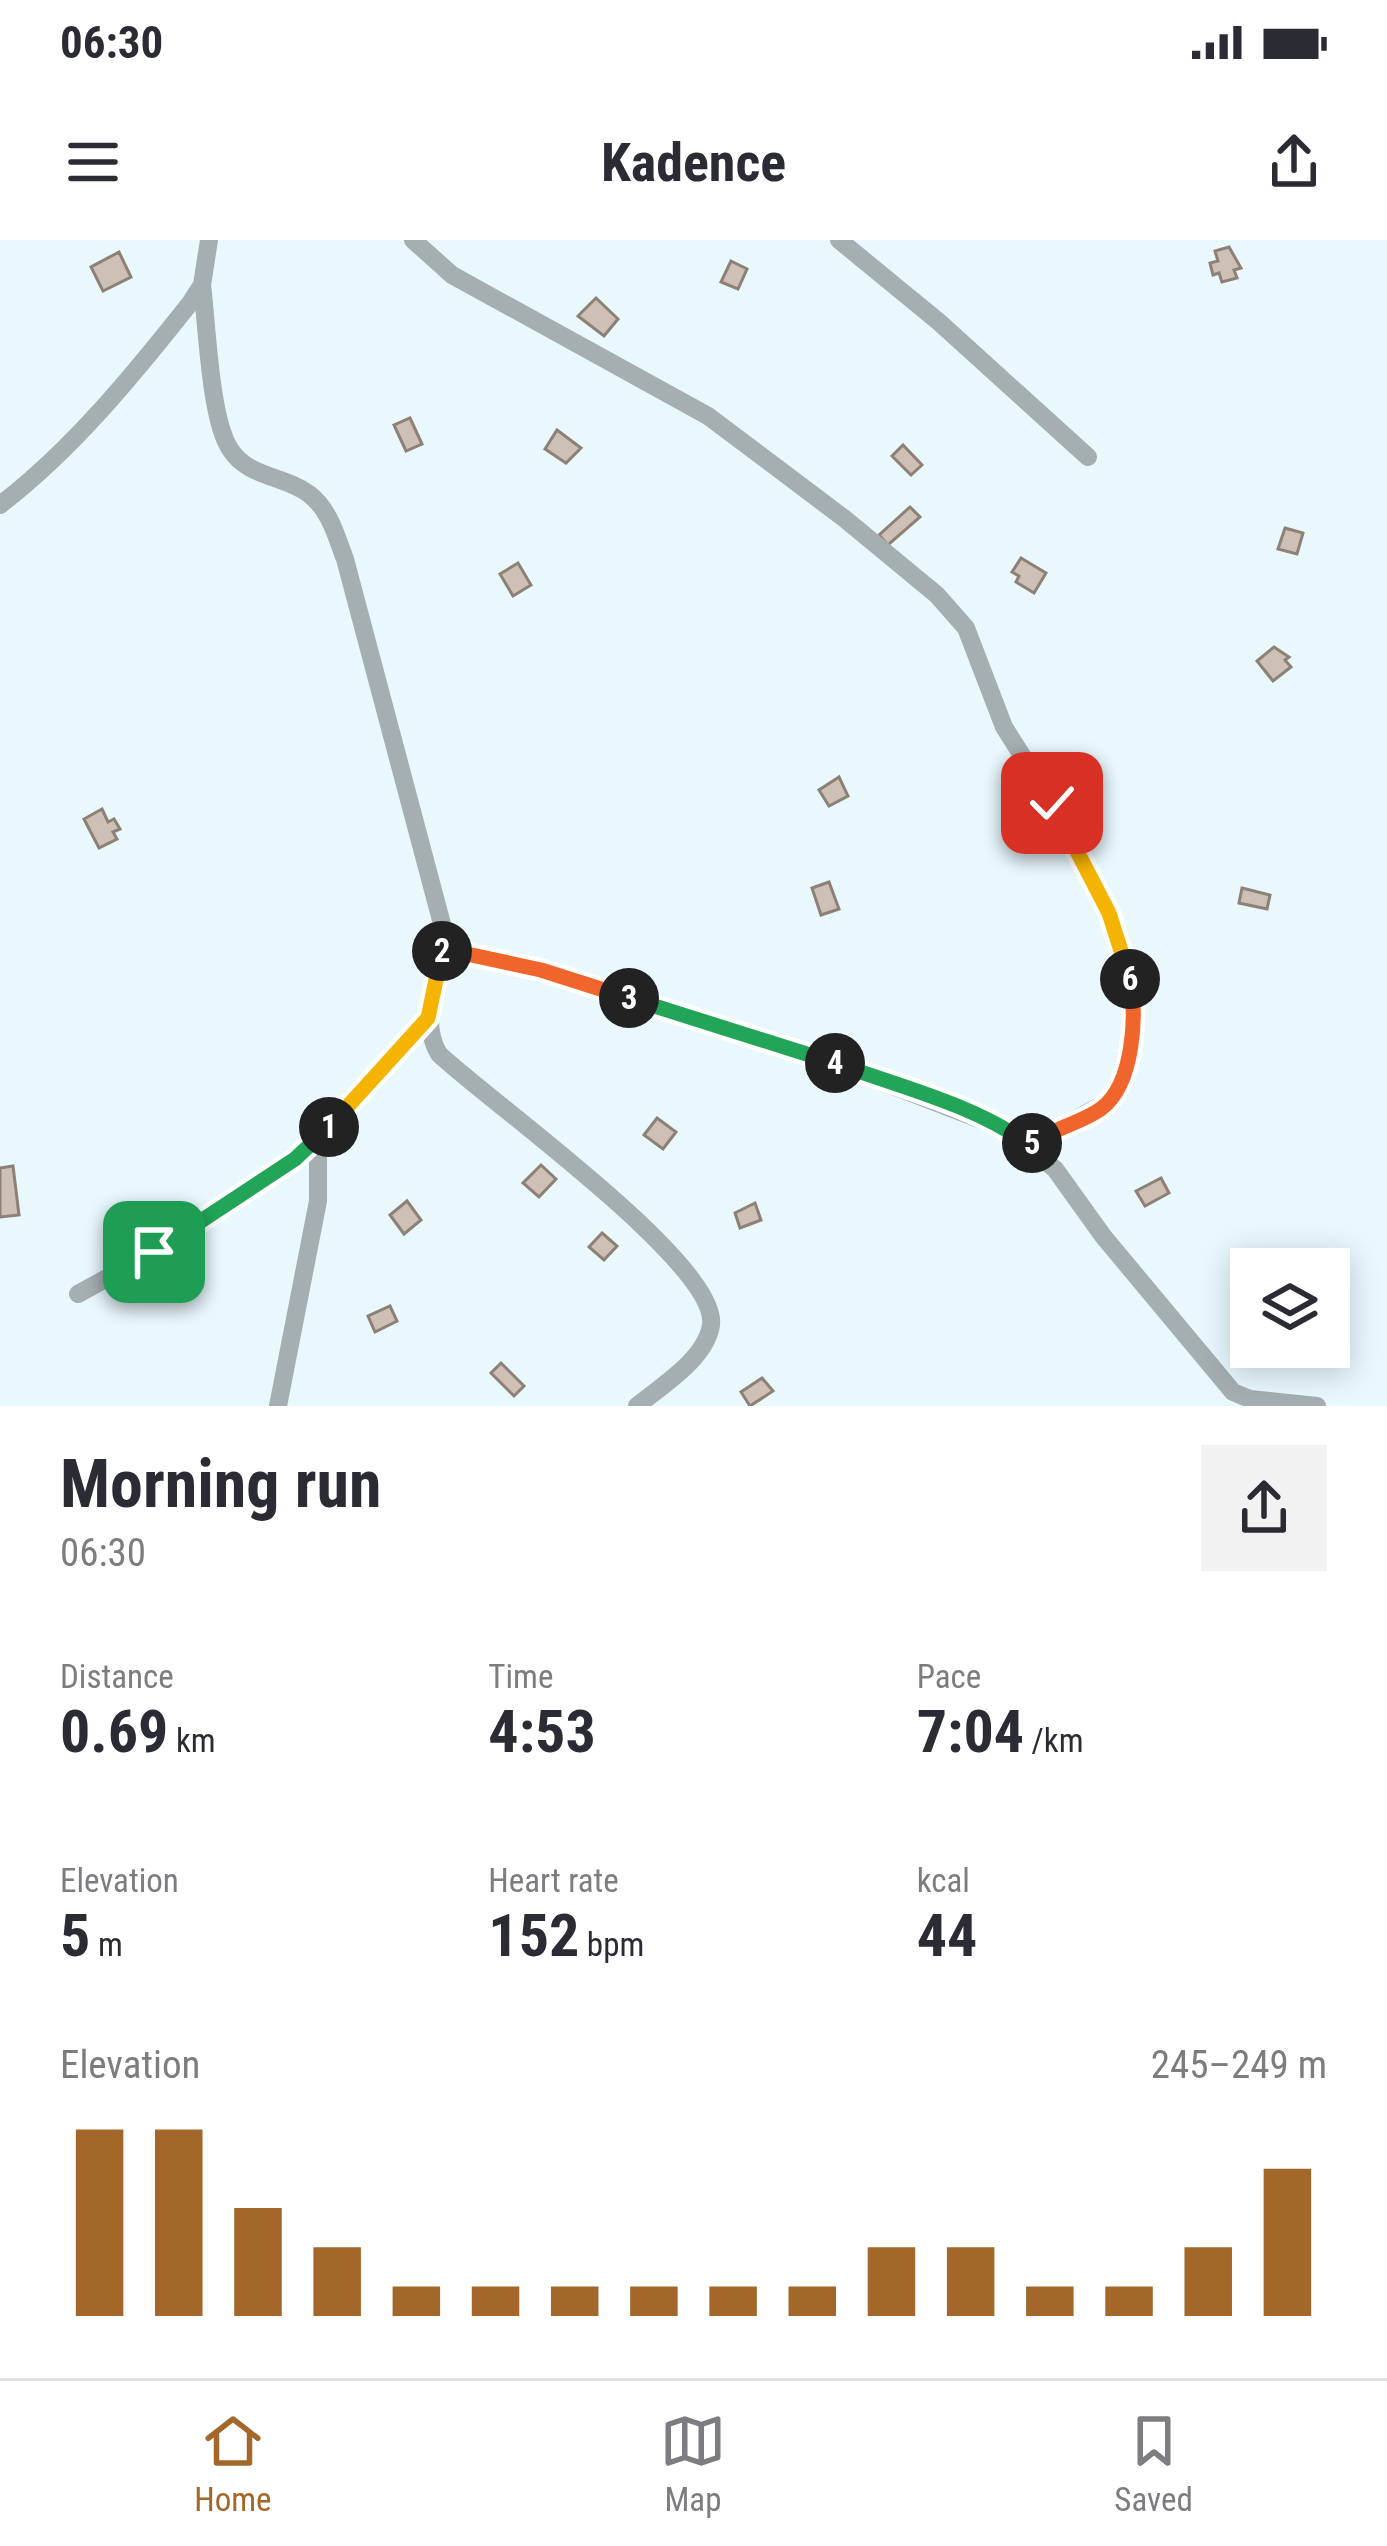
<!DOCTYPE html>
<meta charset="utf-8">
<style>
body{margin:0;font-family:"Roboto Condensed",sans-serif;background:#f2f2f3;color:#2b2b33;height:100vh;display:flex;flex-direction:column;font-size:45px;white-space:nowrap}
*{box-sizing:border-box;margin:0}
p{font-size:39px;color:#7c7c81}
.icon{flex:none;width:66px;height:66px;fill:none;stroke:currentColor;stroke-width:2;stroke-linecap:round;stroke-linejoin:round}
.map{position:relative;height:1166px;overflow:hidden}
.side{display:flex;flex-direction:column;background:#fff;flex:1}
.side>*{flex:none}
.fabs{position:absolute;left:1230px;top:1008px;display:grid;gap:24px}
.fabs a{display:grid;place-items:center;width:120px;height:120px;border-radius:0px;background:#fff;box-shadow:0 6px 30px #0003;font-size:60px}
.pin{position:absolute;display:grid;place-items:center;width:102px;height:102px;color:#fff;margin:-51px;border-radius:24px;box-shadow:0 6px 18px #0006}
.km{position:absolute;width:60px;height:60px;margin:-30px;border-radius:50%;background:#222;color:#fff;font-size:33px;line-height:60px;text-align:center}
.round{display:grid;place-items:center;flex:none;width:126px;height:126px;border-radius:0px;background:#f2f2f3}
.overview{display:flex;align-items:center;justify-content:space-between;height:204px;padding:0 60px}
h1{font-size:66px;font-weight:700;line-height:90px}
.metrics{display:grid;grid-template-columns:repeat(3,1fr);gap:18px;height:204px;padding:12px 60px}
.metrics div{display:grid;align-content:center}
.metrics b{font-size:60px;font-weight:700}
.metrics small{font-size:33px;font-weight:400}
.metrics p{font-size:33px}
.chart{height:336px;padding:24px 60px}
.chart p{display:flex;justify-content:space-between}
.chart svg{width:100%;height:216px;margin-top:12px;stroke:#a36829;stroke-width:6}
.status{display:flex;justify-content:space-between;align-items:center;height:84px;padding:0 60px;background:#fff;direction:ltr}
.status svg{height:33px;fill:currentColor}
header{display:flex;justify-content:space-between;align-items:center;height:156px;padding:0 60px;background:#fff;font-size:54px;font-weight:700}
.dock{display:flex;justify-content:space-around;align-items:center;height:168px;border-top:3px solid #e1e1e2;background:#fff;font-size:33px;color:#7c7c81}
.dock a{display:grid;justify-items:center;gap:6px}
.dock .on{color:#a36829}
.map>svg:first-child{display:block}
.building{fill:#cec0b4;stroke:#8d8075;stroke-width:3}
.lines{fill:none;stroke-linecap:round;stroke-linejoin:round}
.minor{stroke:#a5aeb1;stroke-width:18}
.split-1-casing{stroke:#fff;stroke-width:24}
.split-2-casing{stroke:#fff;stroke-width:24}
.split-3-casing{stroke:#fff;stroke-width:24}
.split-4-casing{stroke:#fff;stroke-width:24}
.split-5-casing{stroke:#fff;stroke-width:24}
.split-6-casing{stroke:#fff;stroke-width:24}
.split-7-casing{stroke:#fff;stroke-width:24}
.split-1{stroke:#22a559;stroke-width:15}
.split-2{stroke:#f5b400;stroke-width:15}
.split-3{stroke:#f0652b;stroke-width:15}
.split-4{stroke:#22a559;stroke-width:15}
.split-5{stroke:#22a559;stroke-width:15}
.split-6{stroke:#f0652b;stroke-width:15}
.split-7{stroke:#f5b400;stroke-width:15}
</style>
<div class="status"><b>06:30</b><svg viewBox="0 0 49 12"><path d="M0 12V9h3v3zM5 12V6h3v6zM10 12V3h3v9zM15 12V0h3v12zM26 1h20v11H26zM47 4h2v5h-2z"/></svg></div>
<header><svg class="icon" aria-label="menu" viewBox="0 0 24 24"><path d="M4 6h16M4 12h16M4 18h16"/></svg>Kadence<svg class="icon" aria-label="share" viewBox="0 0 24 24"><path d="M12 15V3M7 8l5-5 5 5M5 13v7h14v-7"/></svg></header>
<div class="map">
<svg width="1387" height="1166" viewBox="0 0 1387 1166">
<rect width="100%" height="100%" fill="#e8f8fd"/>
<g class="building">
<path d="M1229 7 1241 28 1234 30 1237 38 1222 42 1219 33 1213 35 1210 23 1218 21 1215 11Z"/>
<path d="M119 12 131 37 103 51 91 27Z"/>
<path d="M731 21 747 29 738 49 721 42Z"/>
<path d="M596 58 618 79 604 96 578 76Z"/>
<path d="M410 178 422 204 406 211 394 185Z"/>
<path d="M557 190 581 208 566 223 545 209Z"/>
<path d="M903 205 922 225 911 235 892 216Z"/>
<path d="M910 267 920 277 888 305 879 295Z"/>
<path d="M1285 288 1303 293 1297 314 1278 309Z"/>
<path d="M1021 318 1046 333 1034 353 1016 342 1019 336 1012 332Z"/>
<path d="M518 323 531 345 513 356 500 334Z"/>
<path d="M1274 407 1289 417 1285 420 1291 427 1273 441 1257 421Z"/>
<path d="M839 537 848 556 829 566 819 550Z"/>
<path d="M102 569 108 582 114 579 120 589 113 592 117 599 99 608 84 579Z"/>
<path d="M829 642 839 669 821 675 812 648Z"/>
<path d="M1242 648 1270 655 1267 669 1239 663Z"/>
<path d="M657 878 676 892 663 909 644 895Z"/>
<path d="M541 925 556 939 539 957 523 943Z"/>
<path d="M13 926 19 975 0 977V928Z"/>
<path d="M1161 938 1169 953 1145 966 1136 951Z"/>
<path d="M407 961 421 980 404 994 390 975Z"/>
<path d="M755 963 761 980 740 988 735 973Z"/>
<path d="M602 993 617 1006 604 1020 589 1007Z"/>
<path d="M390 1066 397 1081 375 1092 368 1076Z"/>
<path d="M501 1123 524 1146 514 1156 491 1133Z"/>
<path d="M762 1138 773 1151 750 1166 741 1152Z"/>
</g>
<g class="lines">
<g class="minor">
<path d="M413 0 452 35 708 176 845 279 937 355 966 388 1004 487 1066 585 1109 673 1128 728 1136 772 1122 834 1109 861 1029 905"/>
<path d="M839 0 939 82 1088 217"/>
<path d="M202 45C207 84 210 179 230 209 248 238 284 235 309 254 330 270 336 296 345 319L442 684 451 703 467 714 541 731 810 814 1005 889 1055 929 1103 996 1233 1152 1250 1159 1317 1166"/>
<path d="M0 265C73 209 134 134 191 62L202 45 209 0"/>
<path d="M445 694C439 732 418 780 439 814 487 860 719 1024 711 1085 706 1119 661 1146 637 1166"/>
<path d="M78 1054 154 1012 295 919 318 899 429 778"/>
<path d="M278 1166 318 961V899"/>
</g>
</g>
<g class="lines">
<g class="split-1-casing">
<path id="split-1" d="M154 1012 295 919 329 887"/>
</g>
<g class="split-2-casing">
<path id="split-2" d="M329 887 428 778 442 711"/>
</g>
<g class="split-3-casing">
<path id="split-3" d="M442 711 445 694 467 714 541 730 629 758"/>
</g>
<g class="split-4-casing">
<path id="split-4" d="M629 758 835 823"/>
</g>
<g class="split-5-casing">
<path id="split-5" d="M835 823C895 845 979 866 1029 905L1032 903"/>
</g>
<g class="split-6-casing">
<path id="split-6" d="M1032 903C1054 888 1082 883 1102 868 1134 843 1137 775 1130 739"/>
</g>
<g class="split-7-casing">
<path id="split-7" d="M1052 563 1109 673 1130 739"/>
</g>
<use href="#split-1" class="split-1"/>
<use href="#split-2" class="split-2"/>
<use href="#split-3" class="split-3"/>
<use href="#split-4" class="split-4"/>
<use href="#split-5" class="split-5"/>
<use href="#split-6" class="split-6"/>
<use href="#split-7" class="split-7"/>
</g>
</svg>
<div class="fabs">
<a><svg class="icon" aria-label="layers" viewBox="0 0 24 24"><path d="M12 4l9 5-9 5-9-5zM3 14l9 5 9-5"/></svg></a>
</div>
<div class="pin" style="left:154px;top:1012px;background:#1e9e55"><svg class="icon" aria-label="arrive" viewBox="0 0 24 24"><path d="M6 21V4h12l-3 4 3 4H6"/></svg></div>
<div class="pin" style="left:1052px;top:563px;background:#d93025"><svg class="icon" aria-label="check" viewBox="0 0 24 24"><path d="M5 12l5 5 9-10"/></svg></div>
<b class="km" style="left:329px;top:887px">1</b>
<b class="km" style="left:442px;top:711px">2</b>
<b class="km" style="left:629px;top:758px">3</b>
<b class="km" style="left:835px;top:823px">4</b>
<b class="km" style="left:1032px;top:903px">5</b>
<b class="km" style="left:1130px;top:739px">6</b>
</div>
<section class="side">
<div class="overview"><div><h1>Morning run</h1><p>06:30</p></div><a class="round"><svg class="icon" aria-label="share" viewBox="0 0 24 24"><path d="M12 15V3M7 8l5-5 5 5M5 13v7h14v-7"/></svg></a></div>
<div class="metrics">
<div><p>Distance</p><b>0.69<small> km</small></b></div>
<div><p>Time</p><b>4:53</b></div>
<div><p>Pace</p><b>7:04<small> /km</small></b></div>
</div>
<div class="metrics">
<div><p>Elevation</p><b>5<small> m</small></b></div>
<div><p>Heart rate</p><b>152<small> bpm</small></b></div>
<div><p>kcal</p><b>44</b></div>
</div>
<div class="chart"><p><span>Elevation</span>245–249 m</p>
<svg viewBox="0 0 160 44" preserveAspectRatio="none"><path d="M5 44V6M15 44V6M25 44V22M35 44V30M45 44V38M55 44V38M65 44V38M75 44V38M85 44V38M95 44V38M105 44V30M115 44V30M125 44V38M135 44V38M145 44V30M155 44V14"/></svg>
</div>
</section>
<nav class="dock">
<a class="on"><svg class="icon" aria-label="home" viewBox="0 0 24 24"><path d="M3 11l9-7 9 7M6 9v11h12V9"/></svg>Home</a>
<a><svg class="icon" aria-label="map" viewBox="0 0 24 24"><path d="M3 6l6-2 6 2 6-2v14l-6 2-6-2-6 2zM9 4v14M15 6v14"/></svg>Map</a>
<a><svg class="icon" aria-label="saved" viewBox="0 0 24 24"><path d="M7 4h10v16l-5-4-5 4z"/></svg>Saved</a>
</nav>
